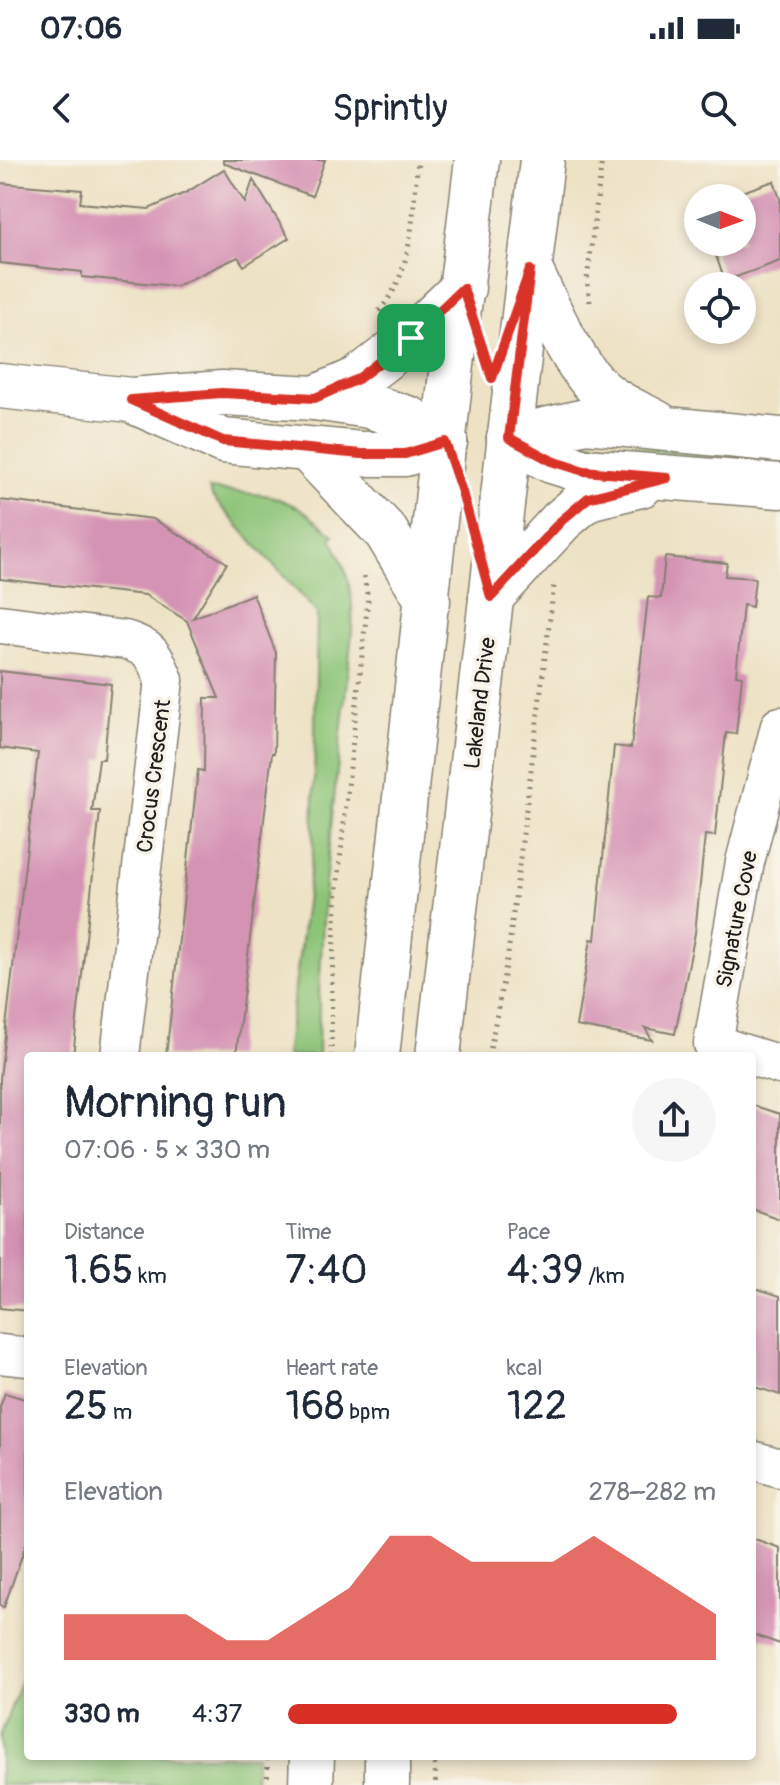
<!DOCTYPE html>
<meta charset="utf-8">
<style>
body{margin:0;font-family:Pangolin,sans-serif;background:#f6f6f7;color:#1f2937;height:100vh;display:flex;flex-direction:column;font-size:30px;white-space:nowrap}
*{box-sizing:border-box;margin:0}
p{font-size:26px;color:#747a83}
.icon{flex:none;width:44px;height:44px;fill:none;stroke:currentColor;stroke-width:2;stroke-linecap:round;stroke-linejoin:round}
.map{position:relative;flex:1;overflow:hidden}
.details{position:absolute;left:24px;top:892px;width:732px;height:708px;display:flex;flex-direction:column;background:#fff;border-radius:8px;box-shadow:0 4px 12px #0003}
.details>*{flex:none}
.needle{width:52px;rotate:91deg}
.tools{position:absolute;left:684px;top:24px;display:grid;gap:16px}
.tools a{display:grid;place-items:center;width:72px;height:72px;border-radius:50%;background:#fff;box-shadow:0 4px 12px #0003;font-size:40px}
.pin{position:absolute;display:grid;place-items:center;width:68px;height:68px;color:#fff;margin:-34px;border-radius:16px;box-shadow:0 4px 12px #0006}
.round{display:grid;place-items:center;flex:none;width:84px;height:84px;border-radius:42px;background:#f6f6f7}
.summary{display:flex;align-items:center;justify-content:space-between;height:136px;padding:0 40px}
h1{font-size:44px;font-weight:600;line-height:60px}
.stats{display:grid;grid-template-columns:repeat(3,1fr);gap:12px;height:136px;padding:8px 40px}
.stats div{display:grid;align-content:center}
.stats b{font-size:40px;font-weight:600}
.stats small{font-size:22px;font-weight:400}
.stats p{font-size:22px}
.chart{height:224px;padding:16px 40px}
.chart p{display:flex;justify-content:space-between}
.chart svg{width:100%;height:144px;margin-top:8px;fill:#d93025;opacity:.7}
ul{padding:0 40px;list-style:none;font-size:26px}
li{display:grid;grid-template-columns:128px 96px 1fr;align-items:center;height:60px}
li i{height:20px;border-radius:10px;background:#d93025}
.status{display:flex;justify-content:space-between;align-items:center;height:56px;padding:0 40px;background:#fff;direction:ltr}
.status svg{height:22px;fill:currentColor}
header{display:flex;justify-content:space-between;align-items:center;height:104px;padding:0 40px;background:#fff;font-size:36px;font-weight:600}
.map>svg:first-child{display:block}
.green{fill:#8cc477;stroke:#54704a;stroke-width:2}
.building{fill:#d593b4}
.lines{fill:none;stroke-linecap:round;stroke-linejoin:round}
.street-casing{stroke:#847f70;stroke-width:41}
.secondary-casing{stroke:#847f70;stroke-width:47}
.path{stroke:#847f70;stroke-width:5;stroke-dasharray:2 6;stroke-linecap:butt}
.street{stroke:#fff;stroke-width:38}
.secondary{stroke:#fff;stroke-width:44}
.route-casing{stroke:#fff;stroke-width:16}
.route{stroke:#d93025;stroke-width:10}
.labels{text-anchor:middle;stroke-width:7;stroke-linejoin:round;paint-order:stroke}
.street-label{font-size:22px;fill:#1c1c1c;stroke:#f7f3e8}
</style>
<div class="status"><b>07:06</b><svg viewBox="0 0 49 12"><path d="M0 12V9h3v3zM5 12V6h3v6zM10 12V3h3v9zM15 12V0h3v12zM26 1h20v11H26zM47 4h2v5h-2z"/></svg></div>
<header><svg class="icon" aria-label="back" viewBox="0 0 24 24"><path d="M15 5l-7 7 7 7"/></svg>Sprintly<svg class="icon" aria-label="search" viewBox="0 0 24 24"><circle cx="10" cy="10" r="6"/><path d="M15 15l6 6"/></svg></header>
<div class="map">
<svg width="780" height="1625" viewBox="0 0 780 1625">
<rect width="100%" height="100%" fill="#f7f3e8"/>
<filter id="ink" filterUnits="userSpaceOnUse"><feTurbulence type="fractalNoise" baseFrequency=".0125" numOctaves="2"/><feDisplacementMap in="SourceGraphic" scale="16" xChannelSelector="R" yChannelSelector="G"/><feConvolveMatrix kernelMatrix="1 2 1 2 8 2 1 2 1" color-interpolation-filters="sRGB"/></filter>
<filter id="wash" filterUnits="userSpaceOnUse"><feTurbulence type="fractalNoise" baseFrequency=".006" numOctaves="4" result="noise"/><feDisplacementMap in="SourceGraphic" scale="32" xChannelSelector="R" yChannelSelector="G"/><feGaussianBlur stdDeviation="1.8" result="paint"/><feColorMatrix in="noise" values="0 0 0 0 0 0 0 0 0 0 0 0 0 0 0 0 0 1.4 0 .05"/><feComposite in="paint" operator="in"/></filter>
<g filter="url(#wash)">
<rect width="100%" height="100%" fill="#ede2c4"/>
<g class="green">
<path d="M559 279 780 298V313L566 288Z"/>
<path d="M209 329 271 336 281 340 300 348 334 375 331 378C349 413 354 432 352 472L325 723 319 836 318 896H286L313 689 317 453 213 338Z"/>
<path d="M28 1501V1596H256L255 1625H0V1577Z"/>
</g>
<g id="blocks">
<g class="building">
<path d="M223 0H325L312 36 223 3Z"/>
<path d="M224 9 245 43 253 20 289 78 244 106 238 97 176 126 82 117V112L0 103V23L82 30 80 43 149 49 187 32Z"/>
<path d="M774 21 780 39V101L725 121 711 82H742V38H724Z"/>
<path d="M0 340 153 359 227 403 193 458 253 434 276 493 274 593H272L236 896H166L198 610 204 611 205 538H219L187 461 145 435 0 419Z"/>
<path d="M665 397 727 403 725 416 755 418 752 447 743 445 736 515 742 516 736 574 726 573 715 676 705 675 695 773 675 874 645 868 652 880 576 866 591 779 595 780 614 586 631 588 648 437 661 438Z"/>
<path d="M0 511 111 524 104 599H99L92 651H100L73 896H28V1151L0 1148V918L38 593 0 588Z"/>
<path d="M752 945 780 954V1059L752 1049Z"/>
<path d="M752 1127 780 1136V1235L752 1226Z"/>
<path d="M5 1233 28 1240V1378L4 1447 0 1446V1247Z"/>
<path d="M752 1378 780 1388V1484L752 1474Z"/>
</g>
</g>
</g>
<g filter="url(#ink)">
<use href="#blocks" fill-opacity="0" stroke="#847f70" stroke-width="2"/>
<g class="lines">
<g class="street-casing">
<g id="street">
<path d="M0 464 125 480C150 487 155 496 164 520L120 896"/>
<path d="M780 566 745 702 713 884 780 905"/>
<path d="M0 1194 28 1197"/>
<path d="M752 1300 780 1308"/>
</g>
</g>
<g class="secondary-casing">
<g id="secondary">
<path d="M530 110C549 148 574 211 608 236 622 247 641 254 657 263"/>
<path d="M0 226 131 240 222 233 315 238 369 246 410 259 445 282"/>
<path d="M315 238 358 219 411 178 463 128"/>
<path d="M137 243 223 281 361 294H405L445 282"/>
<path d="M509 278 552 301 584 311 780 326"/>
<path d="M509 278 586 261 780 280"/>
<path d="M309 291 386 372 428 441"/>
<path d="M491 437 561 361 588 338 641 325"/>
<path d="M377 896 451 213 477 0"/>
<path d="M438 896 542 0"/>
<path d="M311 1625 312 1596"/>
<path d="M387 1625V1596"/>
</g>
</g>
<g class="path">
<path d="M590 142 587 120 602 0"/>
<path d="M379 151C415 111 412 50 418 0"/>
<path d="M331 896 332 816 337 729 368 439 363 411"/>
<path d="M489 896 508 794 554 425"/>
<path d="M434 1596 436 1625"/>
<path d="M267 1625 268 1596"/>
</g>
<use href="#street" class="street"/>
<use href="#secondary" class="secondary"/>
</g>
</g>
<g class="lines" filter="url(#ink)">
<g class="route-casing">
<path id="route" d="M530 110 509 278 552 301 584 311 667 318 588 338 561 361 491 437 462 332 445 282 405 294H361L223 281 131 240 222 233 315 238 358 219 411 178 463 128 492 218Z"/>
</g>
<use href="#route" class="route"/>
</g>
<g class="labels">
<g class="street-label">
<text transform="translate(479 543) rotate(-83)" y="8">Lakeland Drive</text>
<text transform="translate(153 616) rotate(-83)" y="8">Crocus Crescent</text>
<text transform="translate(736 759) rotate(-79)" y="8">Signature Cove</text>
</g>
</g>
</svg>
<div class="tools">
<a><svg class="needle" viewBox="-14 -14 28 28"><path d="M0-13l5 13h-10z" fill="#e53935"/><path d="M0 13l5-13h-10z" fill="#747a83"/></svg></a>
<a><svg class="icon" aria-label="locate" viewBox="0 0 24 24"><circle cx="12" cy="12" r="6"/><path d="M12 2v4M12 18v4M2 12h4M18 12h4"/></svg></a>
</div>
<div class="pin" style="left:411px;top:178px;background:#1e9e55"><svg class="icon" aria-label="arrive" viewBox="0 0 24 24"><path d="M6 21V4h12l-3 4 3 4H6"/></svg></div>
<section class="details">
<div class="summary"><div><h1>Morning run</h1><p>07:06 · 5 × 330 m</p></div><a class="round"><svg class="icon" aria-label="share" viewBox="0 0 24 24"><path d="M12 15V3M7 8l5-5 5 5M5 13v7h14v-7"/></svg></a></div>
<div class="stats">
<div><p>Distance</p><b>1.65<small> km</small></b></div>
<div><p>Time</p><b>7:40</b></div>
<div><p>Pace</p><b>4:39<small> /km</small></b></div>
</div>
<div class="stats">
<div><p>Elevation</p><b>25<small> m</small></b></div>
<div><p>Heart rate</p><b>168<small> bpm</small></b></div>
<div><p>kcal</p><b>122</b></div>
</div>
<div class="chart"><p><span>Elevation</span>278–282 m</p>
<svg viewBox="0 0 160 44" preserveAspectRatio="none"><path d="M0 44V30L10 30L20 30L30 30L40 38L50 38L60 30L70 22L80 6L90 6L100 14L110 14L120 14L130 6L140 14L150 22L160 30V44z"/></svg>
</div>
<ul>
<li><b>330 m</b>4:37<i style="width:91%"></i></li>
</ul>
</section>
</div>
